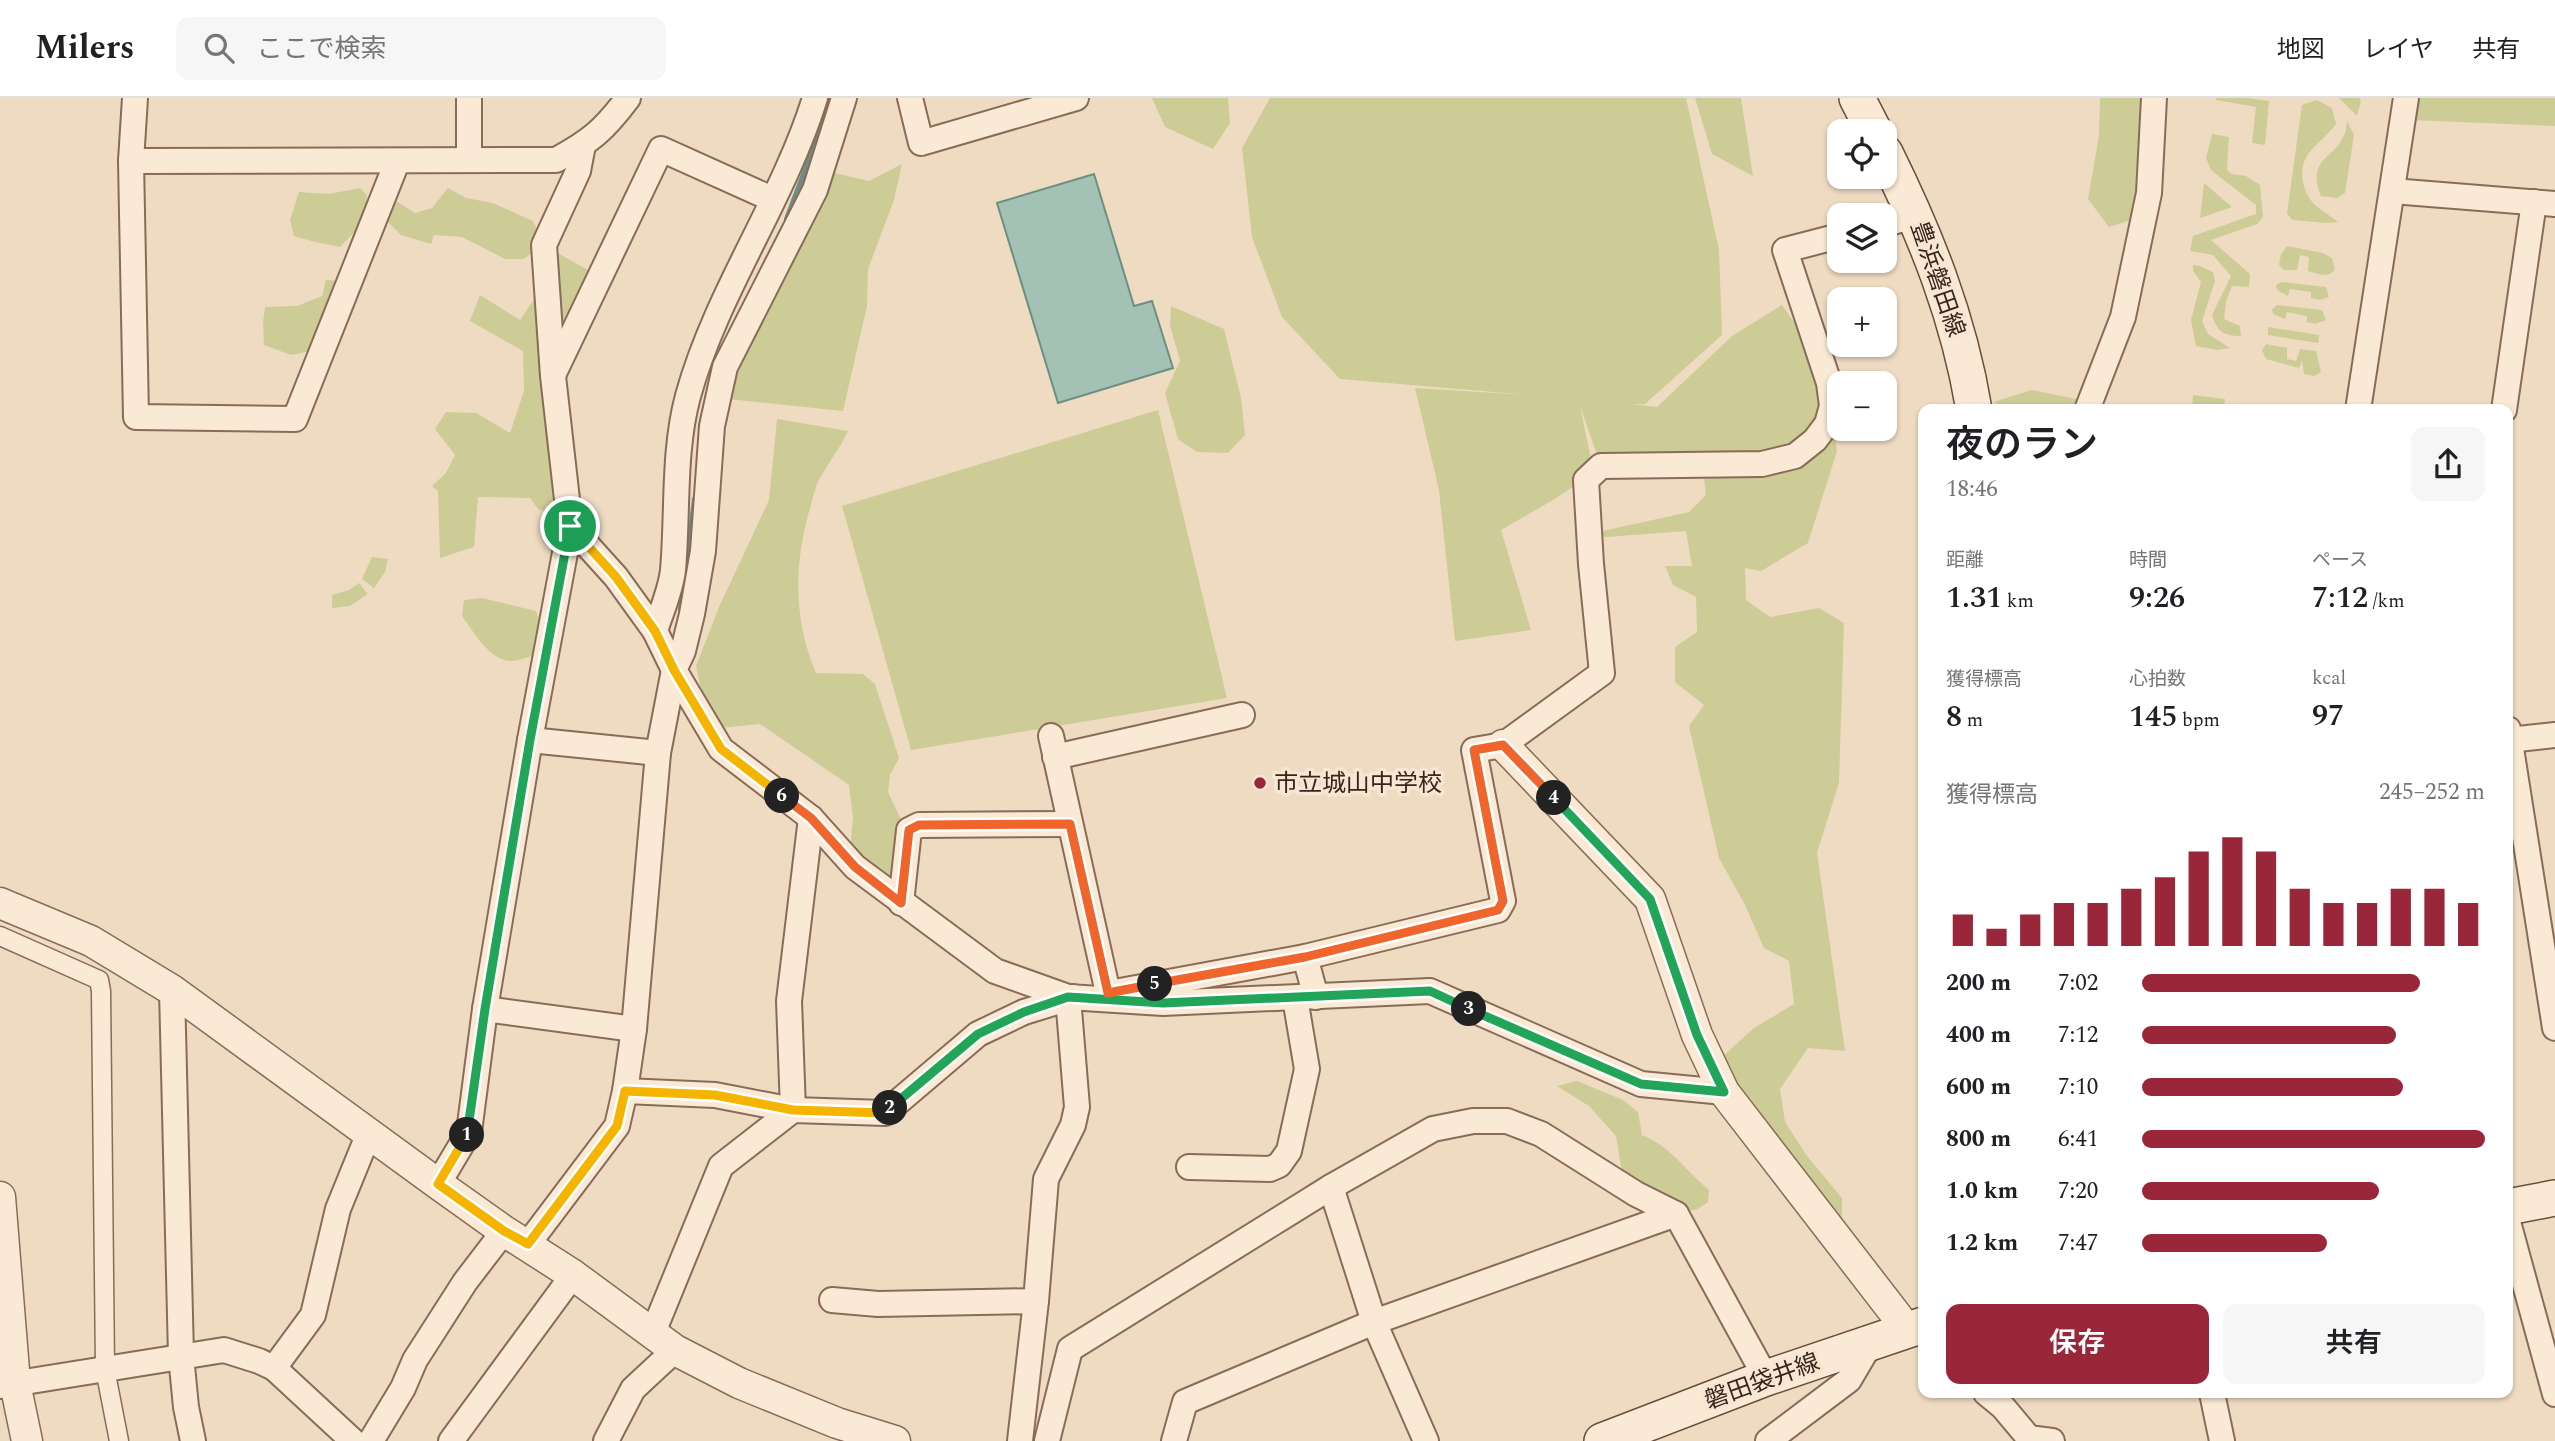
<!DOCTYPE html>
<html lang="ja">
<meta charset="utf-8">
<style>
body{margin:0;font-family:Spectral,"Noto Sans JP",serif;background:#f6f6f6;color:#202124;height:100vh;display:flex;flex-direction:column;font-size:26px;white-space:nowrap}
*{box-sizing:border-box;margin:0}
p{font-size:23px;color:#757577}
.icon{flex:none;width:38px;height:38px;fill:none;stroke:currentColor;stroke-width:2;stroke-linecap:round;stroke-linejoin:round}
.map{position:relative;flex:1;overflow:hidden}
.details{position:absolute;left:1918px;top:306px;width:595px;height:994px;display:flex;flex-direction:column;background:#fff;border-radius:14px;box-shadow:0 2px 5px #0004}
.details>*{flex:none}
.fabs{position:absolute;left:1827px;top:21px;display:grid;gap:14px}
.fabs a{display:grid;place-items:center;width:70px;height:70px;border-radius:14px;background:#fff;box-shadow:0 2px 5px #0004;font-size:35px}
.pin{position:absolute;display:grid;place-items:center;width:60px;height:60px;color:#fff;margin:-30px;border:4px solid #fff;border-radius:50%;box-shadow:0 2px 7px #0007}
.km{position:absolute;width:35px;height:35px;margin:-18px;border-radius:50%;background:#222;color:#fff;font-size:19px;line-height:35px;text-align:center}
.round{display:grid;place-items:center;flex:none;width:74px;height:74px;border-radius:14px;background:#f6f6f6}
.head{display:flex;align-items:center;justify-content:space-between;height:119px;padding:0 28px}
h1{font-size:38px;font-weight:600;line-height:52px}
.stats{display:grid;grid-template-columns:repeat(3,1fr);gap:10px;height:119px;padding:7px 28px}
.stats div{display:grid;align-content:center}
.stats b{font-size:30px;font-weight:600}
.stats small{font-size:19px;font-weight:400}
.stats p{font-size:19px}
.chart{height:196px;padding:14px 28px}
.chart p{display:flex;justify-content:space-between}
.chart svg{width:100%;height:126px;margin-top:7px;stroke:#992739;stroke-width:6}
.action{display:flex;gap:14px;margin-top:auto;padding:14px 28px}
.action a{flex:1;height:80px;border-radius:14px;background:#992739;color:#fff;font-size:28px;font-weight:600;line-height:80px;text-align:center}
.action a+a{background:#f6f6f6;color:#202124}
ul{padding:0 28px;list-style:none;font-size:23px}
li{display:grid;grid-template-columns:112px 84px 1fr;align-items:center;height:52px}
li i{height:18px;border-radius:9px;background:#992739}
header{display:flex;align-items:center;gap:42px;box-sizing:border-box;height:98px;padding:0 35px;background:#fff;border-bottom:2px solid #e0e0e0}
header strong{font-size:33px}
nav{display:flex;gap:38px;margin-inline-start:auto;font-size:24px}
.search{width:490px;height:63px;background:#f6f6f6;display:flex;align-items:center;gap:18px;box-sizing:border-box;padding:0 24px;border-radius:14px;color:#757577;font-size:26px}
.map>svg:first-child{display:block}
.green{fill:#cdcc96}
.water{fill:#a4c1b5;stroke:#6b9081;stroke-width:2}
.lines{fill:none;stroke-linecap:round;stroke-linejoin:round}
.stream{stroke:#6b9081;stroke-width:6}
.pedestrian-casing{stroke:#896b59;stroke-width:21}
.minor-casing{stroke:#896b59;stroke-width:28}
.tertiary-casing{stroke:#896b59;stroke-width:33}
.secondary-casing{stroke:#6b4d3c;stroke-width:38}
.pedestrian{stroke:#f9e9d5;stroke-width:18}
.minor{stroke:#f9e9d5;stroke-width:24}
.tertiary{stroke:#f9e9d5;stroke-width:30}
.secondary{stroke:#f9e9d5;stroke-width:35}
.split-1-casing{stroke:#fff;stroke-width:14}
.split-2-casing{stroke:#fff;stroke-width:14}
.split-3-casing{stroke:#fff;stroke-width:14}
.split-4-casing{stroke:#fff;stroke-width:14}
.split-5-casing{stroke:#fff;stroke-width:14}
.split-6-casing{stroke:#fff;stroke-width:14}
.split-7-casing{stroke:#fff;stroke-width:14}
.split-1{stroke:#22a559;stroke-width:9}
.split-2{stroke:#f5b400;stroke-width:9}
.split-3{stroke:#22a559;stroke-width:9}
.split-4{stroke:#22a559;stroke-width:9}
.split-5{stroke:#f0652b;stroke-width:9}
.split-6{stroke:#f0652b;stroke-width:9}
.split-7{stroke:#f5b400;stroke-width:9}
.poi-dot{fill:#992739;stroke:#f6e6d2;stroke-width:2.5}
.labels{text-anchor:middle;stroke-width:7;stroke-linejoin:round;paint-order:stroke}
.street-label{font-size:24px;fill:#38261d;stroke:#f6e6d2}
.poi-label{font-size:24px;fill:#38261d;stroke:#f6e6d2;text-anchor:start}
</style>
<header>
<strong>Milers</strong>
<div class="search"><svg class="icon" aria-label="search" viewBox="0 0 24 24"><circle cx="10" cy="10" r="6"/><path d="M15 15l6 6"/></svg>ここで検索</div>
<nav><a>地図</a><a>レイヤ</a><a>共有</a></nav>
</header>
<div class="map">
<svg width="2555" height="1343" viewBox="0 0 2555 1343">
<rect width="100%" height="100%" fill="#efdbc2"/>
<g class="green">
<path d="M1152 0H1228L1230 25 1213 51 1165 29Z"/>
<path d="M1270 0H1686L1719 152 1722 237 1645 306H1632L1657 309 1732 238 1782 207 1824 267 1837 353 1808 445 1761 473 1745 470 1746 502 1770 519 1819 510 1844 525 1839 685 1817 755 1845 953 1808 950 1780 991 1785 1024 1807 1058 1842 1100V1129L1712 968 1754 930 1794 906 1789 863 1764 850 1745 807 1719 760 1689 628 1704 607 1675 584V549L1697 534 1696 499 1673 487 1665 468H1692L1686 433 1607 439 1589 436 1689 414 1706 397 1703 372 1601 368 1580 308 1594 375 1553 402 1501 432 1531 532 1455 543 1439 392 1415 290 1529 297 1340 281 1282 219 1252 139 1242 50Z"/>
<path d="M1695 0H1741L1753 78 1712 56Z"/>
<path d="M2100 0H2159L2144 118 2109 129 2088 101 2099 38Z"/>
<path d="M2216 0H2247L2269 3 2265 47 2252 45 2256 9 2216 2Z"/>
<path d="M2339 0H2359L2361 3 2357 18Z"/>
<path d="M2414 0H2555V28L2411 22Z"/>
<path d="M2317 2 2332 10 2336 26C2328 37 2317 45 2309 55 2297 70 2302 94 2315 107 2322 113 2331 118 2338 124L2327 125 2292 122 2287 115 2302 7Z"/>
<path d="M2347 23 2354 37 2345 95 2337 100 2321 98C2304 53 2345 63 2347 23Z"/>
<path d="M2212 36 2229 39 2227 72 2232 76 2246 78 2260 87 2263 119 2257 126 2211 142 2250 176 2249 189 2232 188 2226 204 2224 221 2240 228 2241 238C2223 238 2217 233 2212 217L2231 178 2213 157 2190 153 2193 138 2256 116V107L2211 72 2206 60Z"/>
<path d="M902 66 894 102 868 171 867 208 843 313 718 300 822 72 869 83Z"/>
<path d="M2204 85 2232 109 2200 120Z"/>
<path d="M360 90 367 97C366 124 359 130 340 149L315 144 294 138 290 122 299 94 329 96Z"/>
<path d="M448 90 466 100 493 105 533 123 544 147 600 179 552 279 558 379 554 403 550 414 538 411 530 400 478 399 474 449 440 460 438 393 432 388 446 375 455 357 435 331 446 314 476 315 510 335 524 293 523 253 470 223 480 197 520 222 541 191 544 148 523 161H505L462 139 434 137 431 146 401 137 386 122 388 110 396 103 415 115 432 110Z"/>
<path d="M2287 148 2323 155 2332 160 2335 171C2328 181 2318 176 2308 173L2309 159 2300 157 2297 172H2284L2279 167 2281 156Z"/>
<path d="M2193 167 2200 168 2213 174 2215 183 2202 223 2208 236 2230 250 2217 252 2196 248 2191 222 2201 184 2193 173Z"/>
<path d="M326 182 343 183 310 253 291 257 264 247 263 225 265 209 297 208 322 198Z"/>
<path d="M2281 184 2326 189 2329 199 2319 202 2311 200V194L2290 191 2288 198 2277 192 2276 187Z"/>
<path d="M2277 207 2322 212 2326 222 2315 226 2307 224V218L2287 214 2285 221 2273 216 2272 211Z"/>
<path d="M1171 208 1224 231 1241 300 1245 337 1228 355 1197 354 1178 341 1165 295 1180 263 1170 227Z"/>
<path d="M2268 229 2319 237 2318 245 2268 237Z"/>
<path d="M2266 246 2287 250V261L2296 263 2300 251 2316 253 2321 274 2314 278 2304 276 2302 263 2299 270 2266 261 2262 252Z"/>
<path d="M2032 292 2081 302V311H2014L1993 304Z"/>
<path d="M2193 297 2225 301 2224 311 2208 309 2207 311H2192Z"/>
<path d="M1158 312 1227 600 911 652 842 408Z"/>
<path d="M777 321 848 333C840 351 827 366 818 384 814 392 813 402 810 410 794 465 793 522 816 575L863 576 875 586 899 660 890 677 888 694 903 726 901 805 849 763 853 719 849 687 760 626 709 631 696 568 719 509 769 402Z"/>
<path d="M372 459 388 461 385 474 374 490 362 481Z"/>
<path d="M359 485 368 496 350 508 332 510V497L349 492Z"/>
<path d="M482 500 536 513 543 534 541 555C532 557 518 564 509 563 489 561 473 533 462 518L464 502Z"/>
<path d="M1577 983 1623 1002 1638 1014 1642 1037C1670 1048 1686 1073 1709 1092L1708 1104 1698 1111 1676 1116 1623 1080 1616 1038 1589 1008 1557 988Z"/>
</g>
<path class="water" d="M1094 76 1134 208 1152 203 1173 270 1058 305 997 105Z"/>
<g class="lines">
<g class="stream">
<path d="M787 121 824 23 830 0"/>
<path d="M681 512 695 401"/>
</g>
<g class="pedestrian-casing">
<path id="pedestrian" d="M0 838 99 882 101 893 105 1271 119 1343"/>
</g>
<g class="minor-casing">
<g id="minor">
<path d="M135 0 131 63 136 319 295 321 397 64"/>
<path d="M815 0C783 103 717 193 688 298 673 353 678 415 673 472 671 492 661 514 655 533L674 572 721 651 811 720 855 769 995 873 1068 899 1163 905 1430 893 1641 986 1724 994"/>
<path d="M910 0 921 45 1076 0"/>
<path d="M583 47 578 73 544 147 553 278 570 428 616 479 655 533"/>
<path d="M469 62V0"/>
<path d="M131 63 556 62C591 43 604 32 628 0"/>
<path d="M2392 93 2555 106"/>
<path d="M1885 126 1916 118"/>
<path d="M554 275 661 51 772 101"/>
<path d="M2087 312 2123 219 2149 95 2154 0"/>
<path d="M2358 312 2406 0"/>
<path d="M2504 312 2534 104"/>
<path d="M2508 631 2555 930"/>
<path d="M1051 638 1108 895"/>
<path d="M530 642 658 655"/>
<path d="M2509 642 2555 637"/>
<path d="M1055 659 1242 617"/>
<path d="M901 805 909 732 919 727 1070 726"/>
<path d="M172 892 181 1258 186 1309 193 1343"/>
<path d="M1120 893 1305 859"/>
<path d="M1316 899 1305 859 1498 812 1503 803 1474 652 1503 647 1602 575 1591 466 1586 382 1601 368 1762 366 1795 358 1815 342 1827 326 1832 308 1829 285 1785 152 1839 138"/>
<path d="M485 911 634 931"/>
<path d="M625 993 715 997 793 1012 885 1015 978 936 1024 914 1073 899"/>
<path d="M1189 1069 1270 1071 1279 1067 1289 1053 1307 971 1295 900"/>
<path d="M438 1086 469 1034 485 911 530 642 570 428"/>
<path d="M1331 1089 1374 1224 1426 1343"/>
<path d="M2508 1124 2555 1296"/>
<path d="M528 1146 617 1028 625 993 634 931 658 655 674 572 683 553 692 516 703 453 712 328 725 269 815 92 844 0"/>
<path d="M832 1202 878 1206 1036 1203"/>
<path d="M652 1237 721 1068 793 1012 789 903 811 720"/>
<path d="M274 1270 313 1217 338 1111 369 1035"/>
<path d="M0 1288 224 1252 259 1263 274 1270 353 1343"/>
<path d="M1986 1295 2003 1309 2029 1340 2052 1343"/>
<path d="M2212 1295 2222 1343"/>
<path d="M371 1343 403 1290 415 1262 465 1184 504 1133"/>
<path d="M451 1343 573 1177"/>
<path d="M606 1343 633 1291 675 1252"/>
<path d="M1020 1343 1036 1203 1046 1081 1073 1027 1077 1009 1068 899"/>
<path d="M1047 1343 1070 1251 1331 1089 1433 1031 1473 1023H1507L1541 1036 1636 1096 1676 1116 1766 1280"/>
<path d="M1174 1343 1185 1304 1374 1224 1676 1116"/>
<path d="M1768 1343 1849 1282 1872 1243"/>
</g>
</g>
<g class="tertiary-casing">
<g id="tertiary">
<path d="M1503 647 1650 801 1697 937 1724 994 1907 1231"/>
<path d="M0 805 91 843 172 892 438 1086 504 1133 573 1177 675 1252 739 1285 837 1325 895 1343"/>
<path d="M0 1099 15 1285 27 1343"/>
</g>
</g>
<g class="secondary-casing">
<g id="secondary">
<path d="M1857 0 1874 33"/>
<path d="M1885 55C1926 138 1959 220 1974 312"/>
<path d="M2508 1109 2555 1100"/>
<path d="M1602 1343 1766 1280 1923 1227"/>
</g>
</g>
<use href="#pedestrian" class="pedestrian"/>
<use href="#minor" class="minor"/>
<use href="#tertiary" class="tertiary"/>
<use href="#secondary" class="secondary"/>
</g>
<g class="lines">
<g class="split-1-casing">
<path id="split-1" d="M467 1037 485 911 530 642 570 428"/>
</g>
<g class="split-2-casing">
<path id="split-2" d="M467 1037 438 1086 504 1133 528 1146 617 1028 625 993 715 997 793 1012 885 1015 890 1010"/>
</g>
<g class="split-3-casing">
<path id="split-3" d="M890 1010 978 936 1024 914 1068 899 1163 905 1430 893 1469 911"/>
</g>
<g class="split-4-casing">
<path id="split-4" d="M1469 911 1641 986 1724 994 1697 937 1650 801 1554 700"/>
</g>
<g class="split-5-casing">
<path id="split-5" d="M1155 886 1305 859 1498 812 1503 803 1474 652 1503 647 1554 700"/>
</g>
<g class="split-6-casing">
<path id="split-6" d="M782 698 811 720 855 769 901 805 909 732 919 727 1070 726 1108 895 1155 886"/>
</g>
<g class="split-7-casing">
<path id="split-7" d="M570 428 616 479 655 533 674 572 721 651 782 698"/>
</g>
<use href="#split-1" class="split-1"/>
<use href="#split-2" class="split-2"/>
<use href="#split-3" class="split-3"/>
<use href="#split-4" class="split-4"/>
<use href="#split-5" class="split-5"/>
<use href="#split-6" class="split-6"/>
<use href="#split-7" class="split-7"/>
</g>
<circle class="poi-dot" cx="1260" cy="685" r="7"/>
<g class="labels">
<g class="street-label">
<text transform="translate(1938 181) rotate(71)" y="8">豊浜磐田線</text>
<text transform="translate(1762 1283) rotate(-20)" y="8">磐田袋井線</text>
</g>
<g class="poi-label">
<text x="1274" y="693">市立城山中学校</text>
</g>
</g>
</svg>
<div class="fabs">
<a><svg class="icon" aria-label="locate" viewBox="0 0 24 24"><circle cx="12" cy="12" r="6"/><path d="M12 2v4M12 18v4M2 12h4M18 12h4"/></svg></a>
<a><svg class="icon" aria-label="layers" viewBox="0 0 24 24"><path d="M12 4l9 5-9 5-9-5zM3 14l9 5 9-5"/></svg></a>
<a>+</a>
<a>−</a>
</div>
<div class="pin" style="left:570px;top:428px;background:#1e9e55"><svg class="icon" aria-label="arrive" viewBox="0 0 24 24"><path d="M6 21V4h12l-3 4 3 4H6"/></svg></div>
<b class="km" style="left:467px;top:1037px">1</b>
<b class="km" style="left:890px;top:1010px">2</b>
<b class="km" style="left:1469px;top:911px">3</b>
<b class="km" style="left:1554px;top:700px">4</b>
<b class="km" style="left:1155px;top:886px">5</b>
<b class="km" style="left:782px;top:698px">6</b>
<section class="details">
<div class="head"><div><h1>夜のラン</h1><p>18:46</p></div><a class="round"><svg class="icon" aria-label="share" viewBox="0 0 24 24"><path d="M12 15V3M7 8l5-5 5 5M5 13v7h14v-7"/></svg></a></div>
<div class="stats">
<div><p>距離</p><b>1.31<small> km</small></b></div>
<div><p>時間</p><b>9:26</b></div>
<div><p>ペース</p><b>7:12<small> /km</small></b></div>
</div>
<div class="stats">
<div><p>獲得標高</p><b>8<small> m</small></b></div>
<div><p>心拍数</p><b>145<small> bpm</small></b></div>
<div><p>kcal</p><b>97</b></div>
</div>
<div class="chart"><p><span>獲得標高</span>245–252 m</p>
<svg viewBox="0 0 160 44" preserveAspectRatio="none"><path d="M5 44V33M15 44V38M25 44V33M35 44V29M45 44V29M55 44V24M65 44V20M75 44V11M85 44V6M95 44V11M105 44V24M115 44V29M125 44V29M135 44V24M145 44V24M155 44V29"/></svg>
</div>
<ul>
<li><b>200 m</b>7:02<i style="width:81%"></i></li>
<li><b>400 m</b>7:12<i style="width:74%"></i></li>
<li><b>600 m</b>7:10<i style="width:76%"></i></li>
<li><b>800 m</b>6:41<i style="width:100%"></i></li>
<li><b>1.0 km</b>7:20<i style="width:69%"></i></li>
<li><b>1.2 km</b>7:47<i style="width:54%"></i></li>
</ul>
<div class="action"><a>保存</a><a>共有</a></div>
</section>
</div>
